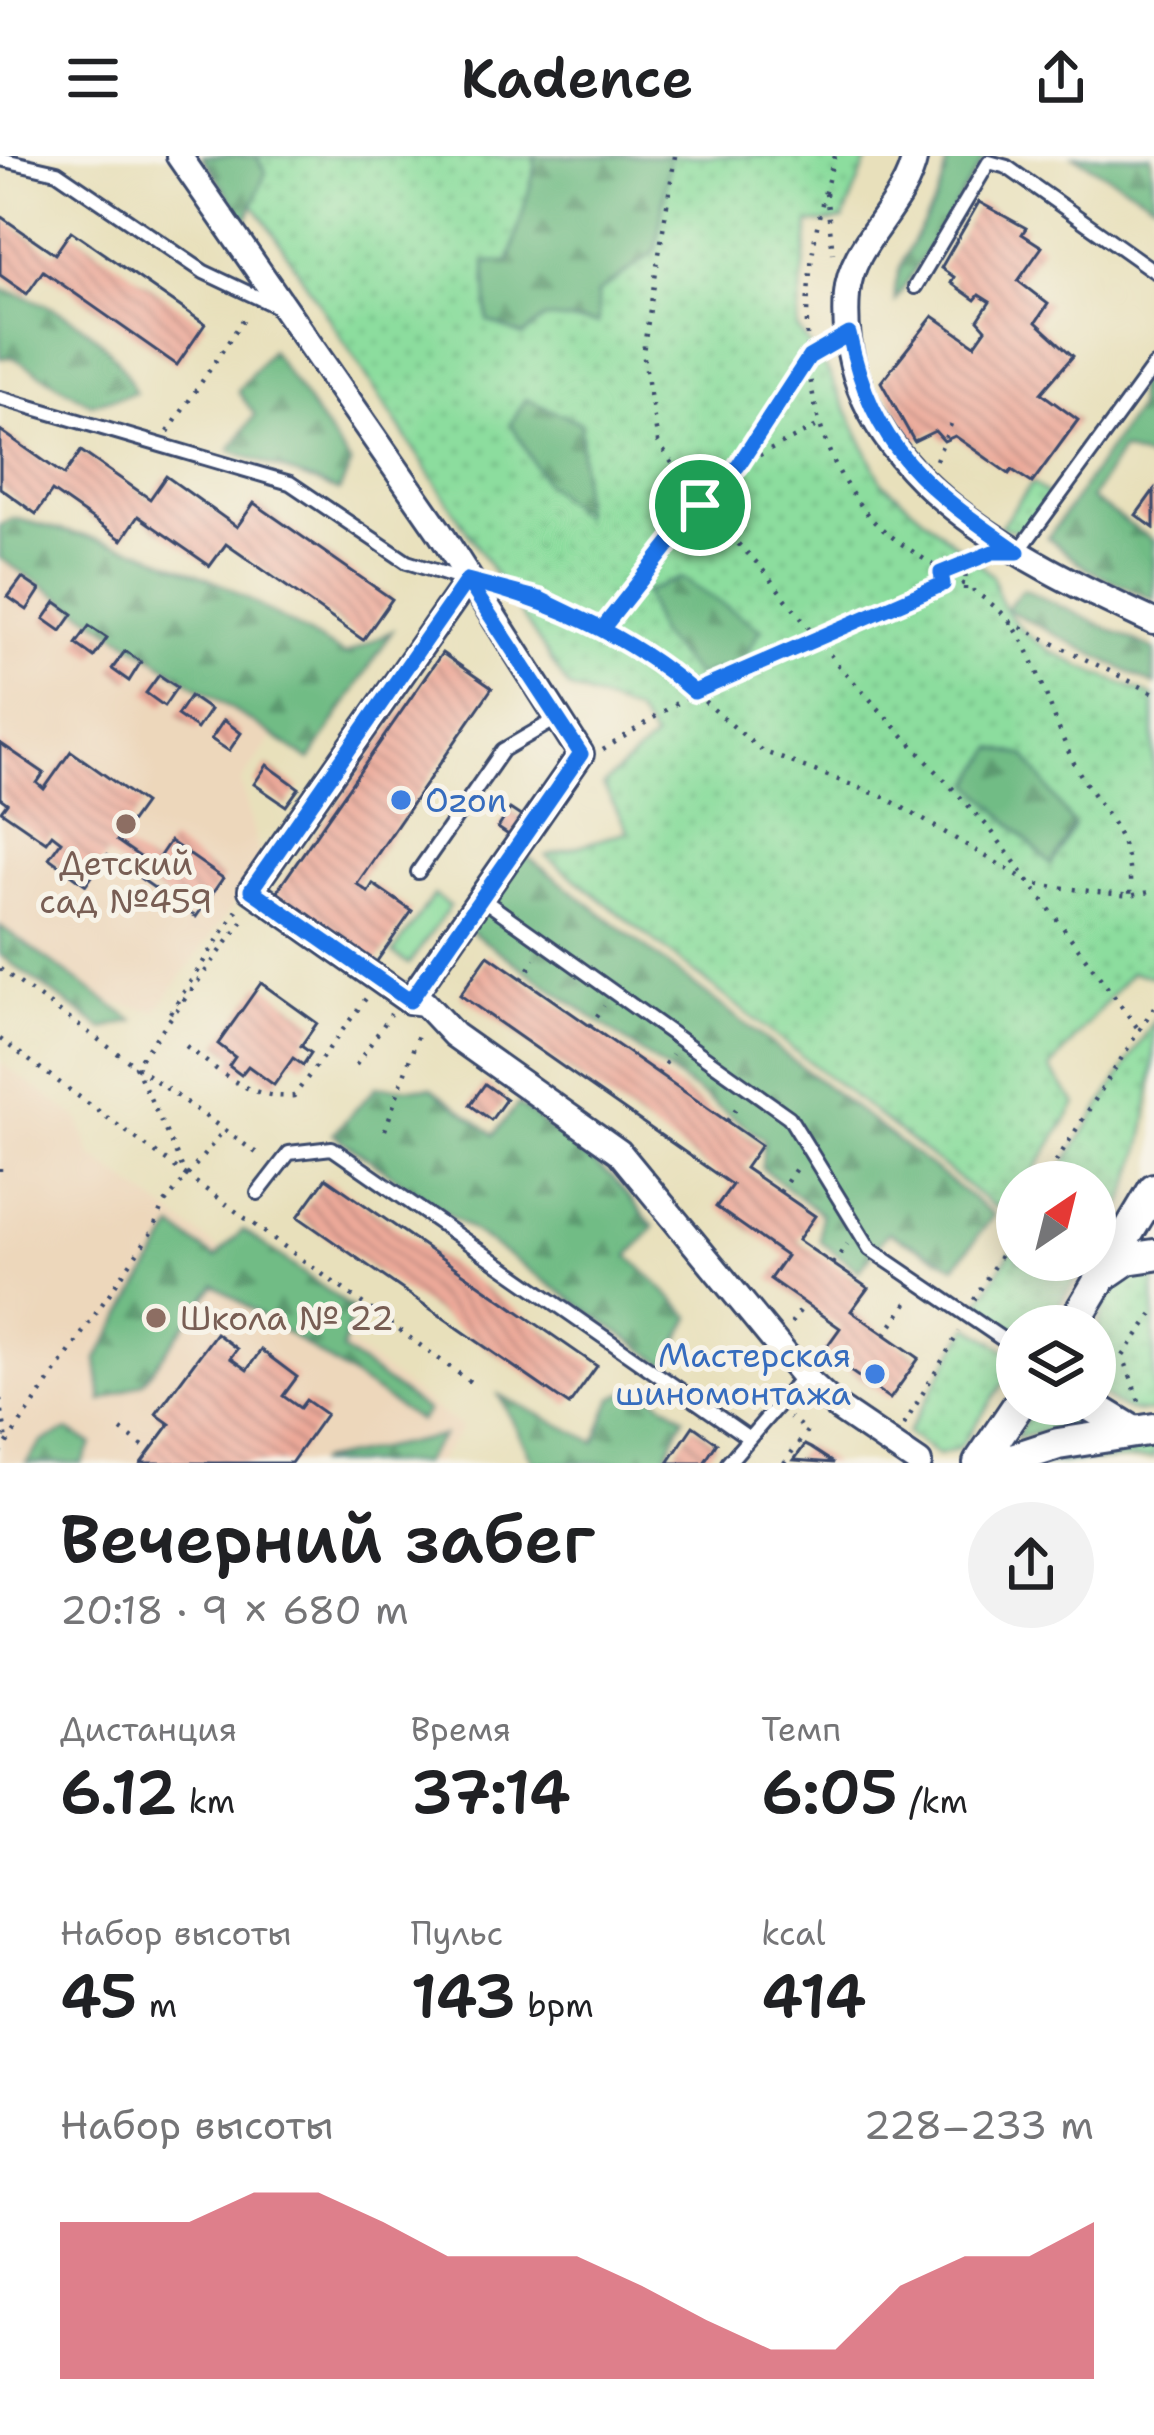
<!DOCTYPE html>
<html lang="ru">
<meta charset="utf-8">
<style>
body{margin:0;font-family:"Shantell Sans",sans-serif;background:#f2f2f2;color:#202124;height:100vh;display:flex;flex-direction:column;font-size:45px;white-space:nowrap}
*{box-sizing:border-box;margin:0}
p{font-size:39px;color:#757577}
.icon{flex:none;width:66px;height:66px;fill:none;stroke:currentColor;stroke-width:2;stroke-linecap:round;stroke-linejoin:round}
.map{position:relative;height:1307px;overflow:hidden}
.drawer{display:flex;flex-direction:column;background:#fff;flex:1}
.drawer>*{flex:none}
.needle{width:78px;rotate:35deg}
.buttons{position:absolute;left:996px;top:1005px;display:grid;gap:24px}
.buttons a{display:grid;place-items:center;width:120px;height:120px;border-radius:50%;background:#fff;box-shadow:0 6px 30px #0003;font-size:60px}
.pin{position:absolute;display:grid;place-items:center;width:102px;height:102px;color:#fff;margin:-51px;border:6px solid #fff;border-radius:50%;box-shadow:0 3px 12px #0007}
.round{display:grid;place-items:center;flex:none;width:126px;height:126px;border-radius:63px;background:#f2f2f2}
.summary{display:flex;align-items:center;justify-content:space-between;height:204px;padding:0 60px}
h1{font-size:66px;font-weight:600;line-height:90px}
.stats{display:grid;grid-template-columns:repeat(3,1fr);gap:18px;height:204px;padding:12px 60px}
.stats div{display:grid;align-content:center}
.stats b{font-size:60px;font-weight:600}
.stats small{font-size:33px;font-weight:400}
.stats p{font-size:33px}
.chart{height:336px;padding:24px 60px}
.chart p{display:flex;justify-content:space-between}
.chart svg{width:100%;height:216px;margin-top:12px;fill:#d1495b;opacity:.7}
header{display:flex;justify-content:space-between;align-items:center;height:156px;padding:0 60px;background:#fff;font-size:54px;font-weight:600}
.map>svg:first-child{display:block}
.built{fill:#edd7bb}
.grass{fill:url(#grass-dots);stroke:#54867e;stroke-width:3}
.forest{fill:url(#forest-firs);stroke:#467672;stroke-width:3}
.park{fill:#8cdd9e;stroke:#54867e;stroke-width:3}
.building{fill:url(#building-back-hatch)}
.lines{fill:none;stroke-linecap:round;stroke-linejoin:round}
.service-casing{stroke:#3a4a6c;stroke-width:18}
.minor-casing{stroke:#3a4a6c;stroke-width:30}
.tertiary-casing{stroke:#3a4a6c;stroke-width:36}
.path{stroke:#3a4a6c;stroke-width:4.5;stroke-dasharray:3 9;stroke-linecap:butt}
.service{stroke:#fff;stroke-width:12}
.minor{stroke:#fff;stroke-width:24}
.tertiary{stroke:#fff;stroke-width:30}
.route-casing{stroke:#fff;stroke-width:24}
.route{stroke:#1a73e8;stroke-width:15}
.shop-dot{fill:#3f7fe0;stroke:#f7f3e8;stroke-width:4.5}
.education-dot{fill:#8d6e63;stroke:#f7f3e8;stroke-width:4.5}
.labels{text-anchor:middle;stroke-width:10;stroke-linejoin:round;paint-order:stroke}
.shop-label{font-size:33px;fill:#366cbe;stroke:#f7f3e8;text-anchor:start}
.education-label{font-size:33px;fill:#785e54;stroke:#f7f3e8}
</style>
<header><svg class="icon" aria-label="menu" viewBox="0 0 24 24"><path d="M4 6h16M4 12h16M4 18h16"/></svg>Kadence<svg class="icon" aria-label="share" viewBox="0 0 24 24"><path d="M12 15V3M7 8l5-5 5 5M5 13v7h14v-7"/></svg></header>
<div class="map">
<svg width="1154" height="1307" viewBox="0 0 1154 1307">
<defs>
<pattern id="grass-dots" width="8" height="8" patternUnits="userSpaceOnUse" patternTransform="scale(3)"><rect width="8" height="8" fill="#8cdd9e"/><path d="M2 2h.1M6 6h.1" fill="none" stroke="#78be8a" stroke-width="1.8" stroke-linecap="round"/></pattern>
<pattern id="forest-firs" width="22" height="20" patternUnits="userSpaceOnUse" patternTransform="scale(3)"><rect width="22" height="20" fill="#71bc85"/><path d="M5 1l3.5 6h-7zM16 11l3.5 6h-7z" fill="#5c9970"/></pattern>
<pattern id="building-back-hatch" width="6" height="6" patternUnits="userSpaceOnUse" patternTransform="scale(3)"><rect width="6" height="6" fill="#eca999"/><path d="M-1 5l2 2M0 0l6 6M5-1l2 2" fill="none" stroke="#be8a80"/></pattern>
</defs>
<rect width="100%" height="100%" fill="#f7f3e8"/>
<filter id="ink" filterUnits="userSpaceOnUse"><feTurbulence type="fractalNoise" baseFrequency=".00833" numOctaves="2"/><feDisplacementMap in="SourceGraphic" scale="24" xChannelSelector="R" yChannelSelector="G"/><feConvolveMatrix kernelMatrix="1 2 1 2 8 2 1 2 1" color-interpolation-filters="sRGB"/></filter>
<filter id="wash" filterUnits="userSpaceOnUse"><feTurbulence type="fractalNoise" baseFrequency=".004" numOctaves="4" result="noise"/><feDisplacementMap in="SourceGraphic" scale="48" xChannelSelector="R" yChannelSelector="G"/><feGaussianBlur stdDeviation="2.7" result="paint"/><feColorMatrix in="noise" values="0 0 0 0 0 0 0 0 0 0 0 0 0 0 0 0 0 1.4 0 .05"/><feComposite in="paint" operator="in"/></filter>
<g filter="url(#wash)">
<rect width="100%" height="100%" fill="#e8e0bb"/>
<g class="built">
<path d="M25 403 277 575 241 626 262 710 156 855 97 844 0 775V409Z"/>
<path d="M0 906 79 963 91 999 462 1272 437 1307H0Z"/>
</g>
<g class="grass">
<path d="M214 0H869L843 64 809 68 797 172 827 214 882 326 993 420C1005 493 1094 514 1154 541V821L1131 816 1050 913 1076 948 1035 1014 996 1052 546 700 628 675 603 629 654 583 636 557 569 532 265 64Z"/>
<path d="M1032 327 1050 340 1022 376 1000 371Z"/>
<path d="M1154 865C1154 946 1143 1029 1095 1097V1026H1053Z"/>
<path d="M1017 1085V1104H1090L1043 1170H1017V1182L975 1154Z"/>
<path d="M1154 1113V1255C1128 1258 1113 1250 1095 1231 1095 1188 1094 1118 1154 1113Z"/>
<path d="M969 1170 1016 1201 1017 1208 958 1293 938 1299 907 1277Z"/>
<path d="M1036 1248H1067L1076 1260 1075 1268 1016 1282Z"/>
<path d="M1154 1287V1302L1037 1307Z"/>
</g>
<g class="forest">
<path d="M202 0H256L266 16 246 66Z"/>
<path d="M534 0H670L656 95 598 137V167L544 162 523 180 488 165 485 106H509L536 9Z"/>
<path d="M947 0H986L895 145C892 92 946 58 947 0Z"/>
<path d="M1074 0H1151L1154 46Z"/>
<path d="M0 133C58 148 113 180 135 237L91 248 13 201 0 202Z"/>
<path d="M1154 186V305L1121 294 1091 343 1154 385V444L1087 413 1048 382 1137 252V211Z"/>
<path d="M271 194 351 309 339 335 230 294 255 259 238 235Z"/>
<path d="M526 243 581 267 582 360 544 326 511 267Z"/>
<path d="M13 362 143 395 223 429 345 499 392 475 310 604 0 402V370Z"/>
<path d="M681 422 761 473 740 508 697 520 658 478 645 436Z"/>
<path d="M1023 433 1154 494V529L1006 453Z"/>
<path d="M994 592 1026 600 1074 670 1051 709 972 628Z"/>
<path d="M521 696 994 1059 955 1110 888 1076 859 1115 820 1085 821 1058 762 1012 764 983 466 772Z"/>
<path d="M0 770 134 865 103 873 0 799Z"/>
<path d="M376 931 432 932 494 979 518 948 613 1022 654 1071 629 1100 691 1161 666 1209 333 978Z"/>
<path d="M174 1072 215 1102 243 1074 353 1153 342 1194 427 1255 419 1265 215 1129 143 1226 102 1245 97 1203Z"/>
<path d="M639 1231 684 1261 662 1307H534L499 1239 595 1286 612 1242Z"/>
<path d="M68 1274 92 1288 82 1307H26L42 1286Z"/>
<path d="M442 1280 422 1307H318L320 1305Z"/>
</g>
<path class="park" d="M434 739 450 750 409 808 393 797Z"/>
<g id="blocks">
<g class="building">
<path d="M979 46 1026 72 1022 78 1042 91 1018 125 1048 148 1036 166 1073 200 1041 237 1078 264 1032 327 1012 314 1009 318 955 280 944 285 935 275 914 285 881 226 933 160 975 189 986 173 978 164 990 146 979 139 975 144 951 127 954 121 941 112Z"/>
<path d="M0 60 55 98 71 75 205 168 177 209 43 115 27 138 0 119Z"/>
<path d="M0 274 64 319 81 295 150 343 166 320 237 371 254 347 392 443 363 484 226 388 210 410 138 360 122 384 52 335 36 358 0 332Z"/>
<path d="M1154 334V372L1136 359Z"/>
<path d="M22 422 40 434 27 454 8 441Z"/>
<path d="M56 446 73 458 61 475 44 463Z"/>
<path d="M89 470 107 482 94 501 76 488Z"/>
<path d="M125 495 141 506 129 525 112 513Z"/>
<path d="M442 497 492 532 357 728 368 736 373 728 412 755 375 808 275 738Z"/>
<path d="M159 519 177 531 164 550 146 537Z"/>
<path d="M190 540 210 554 197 573 177 559Z"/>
<path d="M224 564 241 577 229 595 211 583Z"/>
<path d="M0 587 44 617 37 627 44 633 71 595 144 647 117 685 153 710 170 685 223 722 196 761 107 699 86 729 49 702 61 685 52 678 46 686 1 655 7 647 0 642Z"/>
<path d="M267 609 299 632 286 650 254 628Z"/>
<path d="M510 653 525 663 513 682 498 672Z"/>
<path d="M488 799 761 989 745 1012 815 1060 798 1084 868 1132 851 1155 919 1202 890 1243 823 1196 840 1172 770 1123 786 1100 716 1051 732 1029 460 839Z"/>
<path d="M261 827 317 867 301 890 311 897 303 909 293 902 274 929 248 910 241 919 229 910 235 901 218 888Z"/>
<path d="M485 928 506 943 491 964 470 949Z"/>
<path d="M326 1022 597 1210 569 1249 298 1061Z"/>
<path d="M216 1177 237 1193 230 1202 247 1214 261 1194 297 1221 283 1240 300 1252 306 1244 326 1258 291 1307H141L170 1268 156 1258Z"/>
<path d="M693 1270 717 1287 704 1307H668Z"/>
<path d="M805 1289 811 1292 834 1307 794 1304Z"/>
</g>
</g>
</g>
<g filter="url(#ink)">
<use href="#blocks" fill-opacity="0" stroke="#3a4a6c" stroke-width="3"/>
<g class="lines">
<g class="service-casing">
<g id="service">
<path d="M0 3 57 16 204 116 278 151"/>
<path d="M915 131 989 6 1007 11 1154 115"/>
<path d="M0 242 290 327 407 406 467 425"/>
<path d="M1019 395 1154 210"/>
<path d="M418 716 503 594 558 562"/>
<path d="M481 742 789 961 870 1093 1017 1193"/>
<path d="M258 1037 289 997 332 992 746 1280"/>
<path d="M728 1307 803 1220"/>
</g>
</g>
<g class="minor-casing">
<g id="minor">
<path d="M179 0 439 375 581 598 409 845"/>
<path d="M915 0C905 52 851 86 847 138 833 315 1021 404 1154 466"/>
<path d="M467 425 251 734 409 845 424 847 454 879 619 996 803 1220 838 1252 919 1307"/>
</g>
</g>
<g class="tertiary-casing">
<g id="tertiary">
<path d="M1108 1116 1127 1103 1154 1099"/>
<path d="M1072 1170 1154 1033"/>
<path d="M1088 1248 1134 1276"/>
<path d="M979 1307 1019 1248"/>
<path d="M1000 1307 1058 1288 1154 1273"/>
</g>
</g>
<g class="path">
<path d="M675 0 643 196 658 286 700 349 759 409 839 510 990 673 1139 874"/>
<path d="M835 0C800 112 785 260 867 358 899 396 987 434 1012 468 1041 510 1052 565 1075 609 1103 660 1133 677 1130 740"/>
<path d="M826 37 833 97"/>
<path d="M168 276 245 161"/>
<path d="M936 304 951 268"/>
<path d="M738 310 821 268"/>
<path d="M965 434 966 405"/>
<path d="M508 435 540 443 652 500 762 595 886 642 1033 728 1130 740 1154 735"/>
<path d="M1010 466 1154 537"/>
<path d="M602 473 738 310 809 201 829 190"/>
<path d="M603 594 694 536 943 428 941 417 980 401"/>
<path d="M0 813 262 1001"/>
<path d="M522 823 536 803"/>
<path d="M170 857 239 751"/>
<path d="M590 870 604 850"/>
<path d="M0 883 186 1019 135 910 245 762"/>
<path d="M186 890C221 916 249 944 294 940L367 841"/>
<path d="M356 909 391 858"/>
<path d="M658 918 672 898"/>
<path d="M727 965 741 946"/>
<path d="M385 974 419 876"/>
<path d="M0 1012V1020"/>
<path d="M186 1019 472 1227"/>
<path d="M1043 1026 1154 851"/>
<path d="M780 1036 797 1011"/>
<path d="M833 1108 847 1088"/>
<path d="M974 1144 1017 1071"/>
<path d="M791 1167 805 1148"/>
<path d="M885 1179 909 1144"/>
<path d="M0 1243 7 1285"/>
<path d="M1139 1245 1123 1200 1154 1156"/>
<path d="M904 1269 959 1176"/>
<path d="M121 1274 150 1295"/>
<path d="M0 1297 153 1074 162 1051 224 974"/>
<path d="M784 1307 807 1275 790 1262"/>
</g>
<use href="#service" class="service"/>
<use href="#minor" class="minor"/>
<use href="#tertiary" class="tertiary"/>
</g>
</g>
<g class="lines" filter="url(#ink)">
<g class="route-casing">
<path id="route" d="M700 349 602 473 540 443 467 424 251 734 410 845 581 598 467 424C552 446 627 478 694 536L943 428 941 417 993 396H1018C926 332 873 294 849 178L809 201 738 310 700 349"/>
</g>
<use href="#route" class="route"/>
</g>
<g class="shop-dot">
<circle cx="401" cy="644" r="12"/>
<circle cx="875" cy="1218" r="12"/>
</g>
<g class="education-dot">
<circle cx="126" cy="668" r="12"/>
<circle cx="156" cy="1162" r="12"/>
</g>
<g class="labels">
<g class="shop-label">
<text x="425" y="656">Ozon</text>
<text x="851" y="1211" text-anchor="end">Мастерская<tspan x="851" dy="38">шиномонтажа</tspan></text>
</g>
<g class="education-label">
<text x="126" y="719">Детский<tspan x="126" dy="38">сад №459</tspan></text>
<text x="180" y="1174" text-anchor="start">Школа № 22</text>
</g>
</g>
</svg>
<div class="buttons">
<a><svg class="needle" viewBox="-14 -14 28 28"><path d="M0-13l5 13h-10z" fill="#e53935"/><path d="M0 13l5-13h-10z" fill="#757577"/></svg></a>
<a><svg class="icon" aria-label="layers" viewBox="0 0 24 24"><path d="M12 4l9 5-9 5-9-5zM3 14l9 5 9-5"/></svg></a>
</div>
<div class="pin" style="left:700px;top:349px;background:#1e9e55"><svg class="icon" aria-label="arrive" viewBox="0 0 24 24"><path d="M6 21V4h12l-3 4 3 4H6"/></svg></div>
</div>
<section class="drawer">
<div class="summary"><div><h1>Вечерний забег</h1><p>20:18 · 9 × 680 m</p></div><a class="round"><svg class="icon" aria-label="share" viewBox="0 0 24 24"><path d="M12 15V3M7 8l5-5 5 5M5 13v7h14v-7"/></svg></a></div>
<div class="stats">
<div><p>Дистанция</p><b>6.12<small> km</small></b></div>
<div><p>Время</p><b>37:14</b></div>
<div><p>Темп</p><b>6:05<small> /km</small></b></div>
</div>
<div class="stats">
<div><p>Набор высоты</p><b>45<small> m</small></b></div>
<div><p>Пульс</p><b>143<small> bpm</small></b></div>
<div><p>kcal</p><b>414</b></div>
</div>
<div class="chart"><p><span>Набор высоты</span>228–233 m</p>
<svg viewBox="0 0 160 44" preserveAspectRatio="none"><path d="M0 44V12L10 12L20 12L30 6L40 6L50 12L60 19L70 19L80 19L90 25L100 32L110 38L120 38L130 25L140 19L150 19L160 12V44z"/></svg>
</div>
</section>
